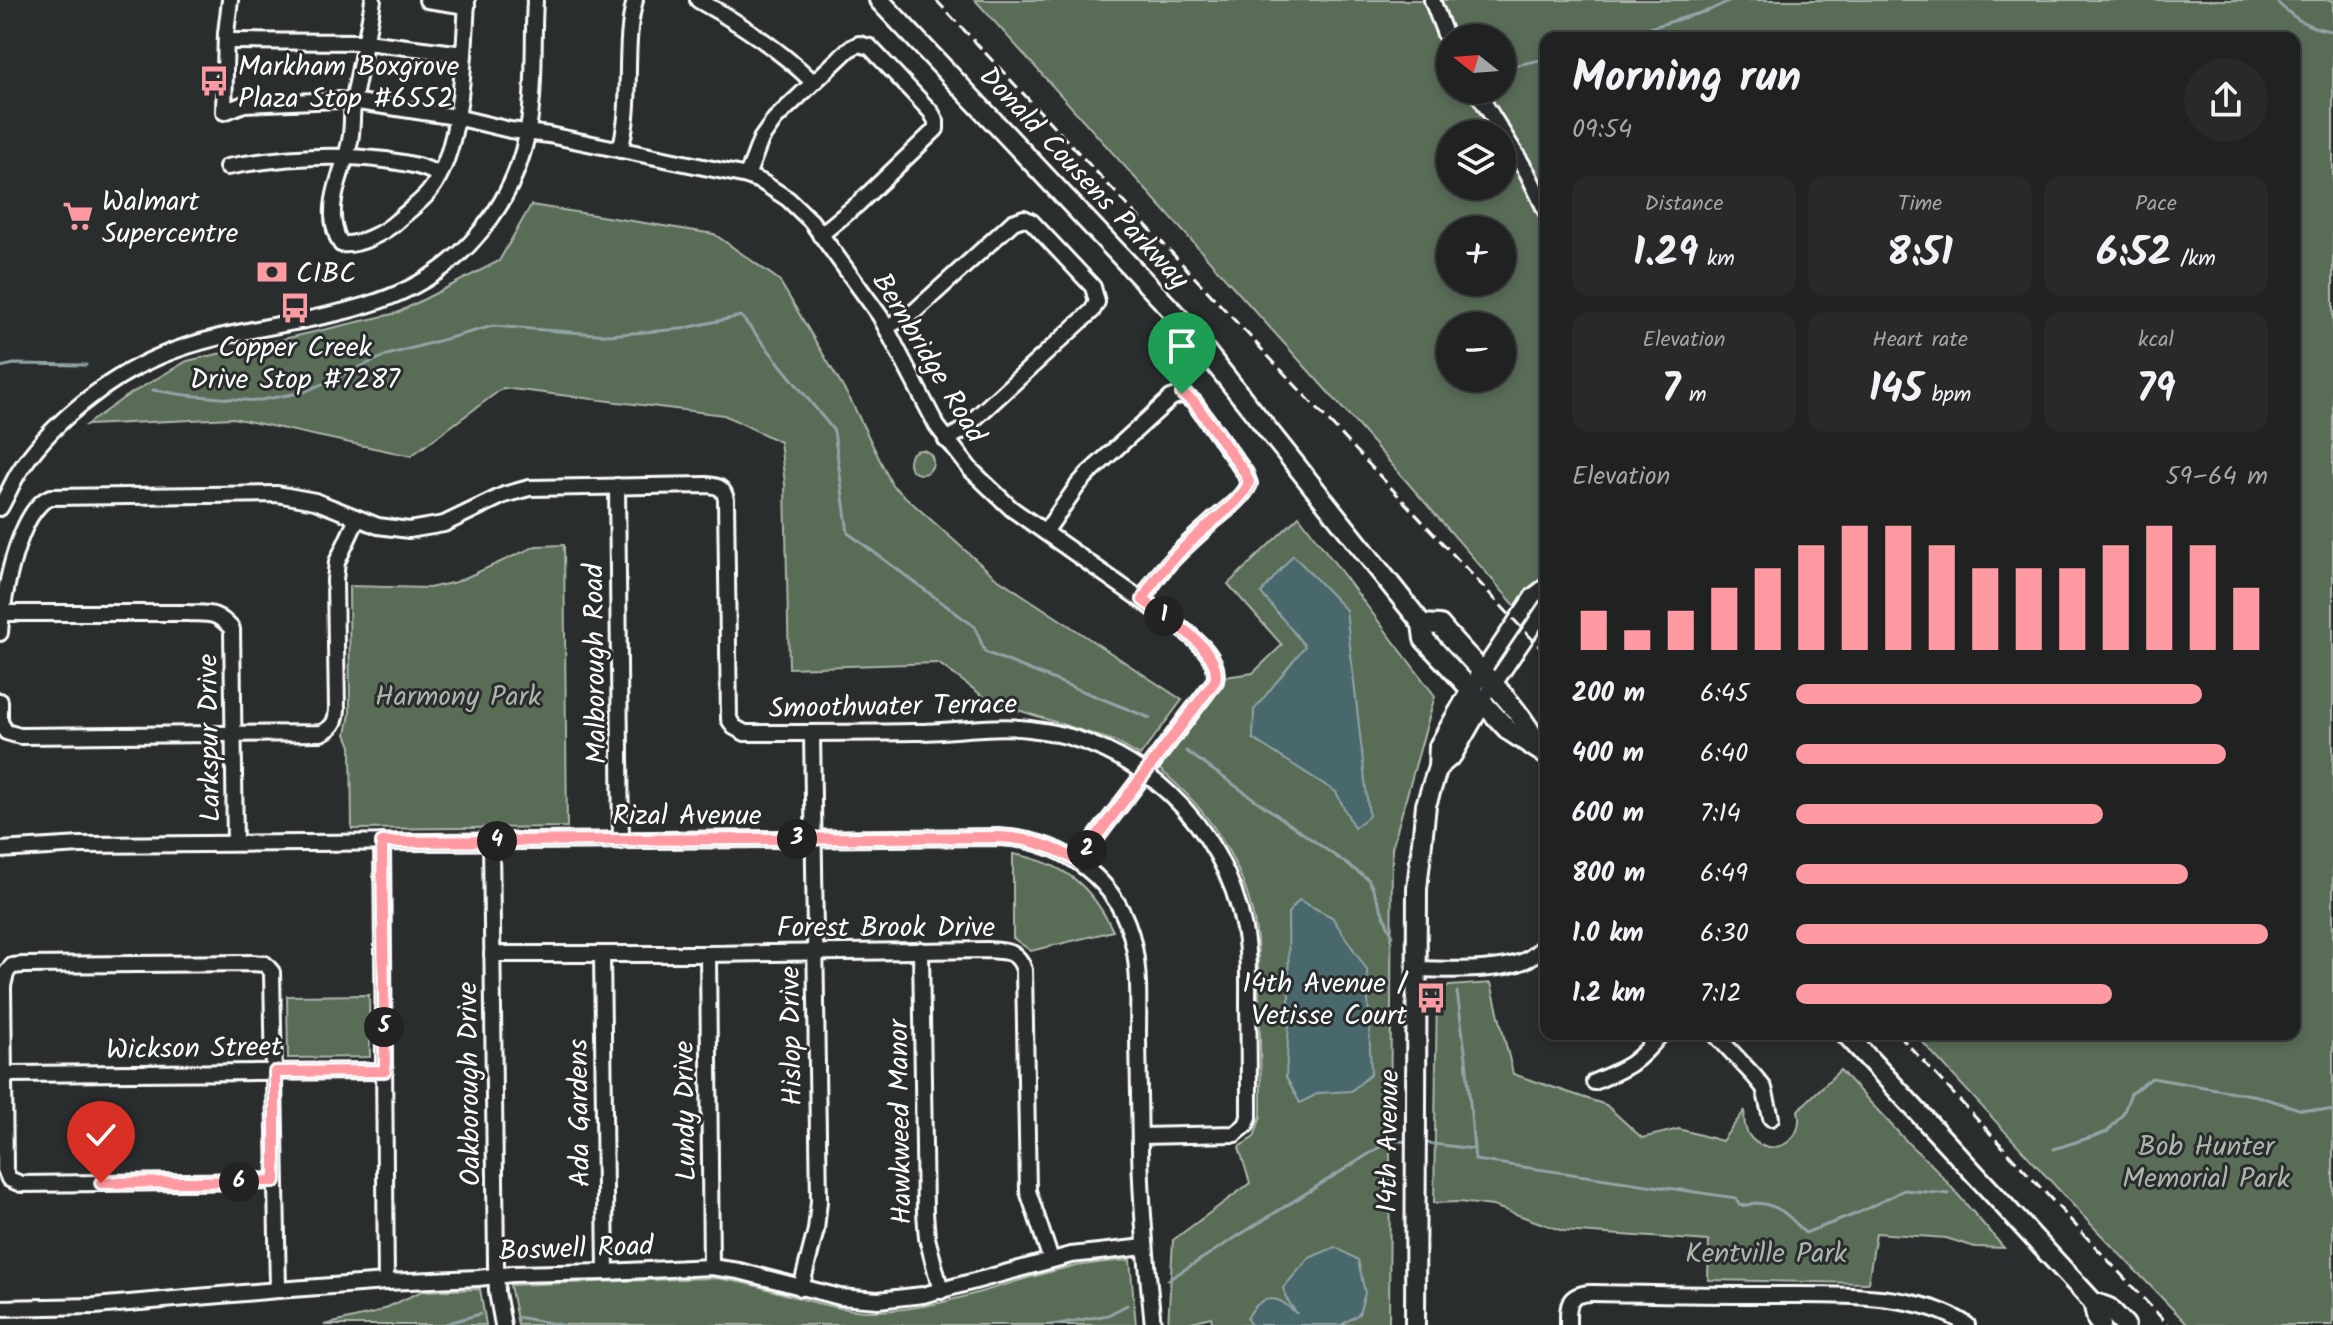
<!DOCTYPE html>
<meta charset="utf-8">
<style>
body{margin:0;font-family:Kalam,sans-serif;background:#282a2a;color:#f1f3f6;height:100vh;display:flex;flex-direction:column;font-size:30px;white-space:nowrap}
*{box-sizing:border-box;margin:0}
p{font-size:26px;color:#a2a4a5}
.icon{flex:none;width:44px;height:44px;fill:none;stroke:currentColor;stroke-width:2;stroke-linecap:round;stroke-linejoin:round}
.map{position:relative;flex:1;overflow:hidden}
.sheet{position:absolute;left:1540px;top:32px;width:760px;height:1008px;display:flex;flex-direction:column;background:#202222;border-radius:16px;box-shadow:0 4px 12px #0003,0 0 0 2px #3d3f40}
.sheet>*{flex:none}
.needle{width:52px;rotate:287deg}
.tools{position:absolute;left:1436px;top:24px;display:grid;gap:16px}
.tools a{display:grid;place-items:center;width:80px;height:80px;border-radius:50%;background:#202222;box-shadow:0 4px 12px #0003,0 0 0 2px #3d3f40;font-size:40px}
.pin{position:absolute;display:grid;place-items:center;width:68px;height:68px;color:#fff;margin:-82px -34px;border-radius:50% 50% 50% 0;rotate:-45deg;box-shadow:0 0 8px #0007}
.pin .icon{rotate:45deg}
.km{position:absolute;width:40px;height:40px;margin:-20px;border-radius:50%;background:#222;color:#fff;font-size:22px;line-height:40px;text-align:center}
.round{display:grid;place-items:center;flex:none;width:84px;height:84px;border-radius:42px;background:#282a2a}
.summary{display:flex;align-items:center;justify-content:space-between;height:136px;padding:0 32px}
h1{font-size:44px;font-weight:700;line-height:60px}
.stats{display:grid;grid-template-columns:repeat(3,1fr);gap:12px;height:136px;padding:8px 32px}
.stats div{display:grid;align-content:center;border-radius:16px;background:#282a2a;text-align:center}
.stats b{font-size:40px;font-weight:700}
.stats small{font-size:22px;font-weight:400}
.stats p{font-size:22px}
.chart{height:224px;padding:16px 32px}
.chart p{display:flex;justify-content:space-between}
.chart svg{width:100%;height:144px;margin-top:8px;stroke:#ff9aa2;stroke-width:6}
ul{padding:0 32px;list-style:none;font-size:26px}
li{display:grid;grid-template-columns:128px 96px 1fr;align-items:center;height:60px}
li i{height:20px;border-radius:10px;background:#ff9aa2}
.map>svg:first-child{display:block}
.green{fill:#596c56;stroke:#acb6aa;stroke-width:2;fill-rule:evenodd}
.water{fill:#4a676c;stroke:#92a4a7;stroke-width:2}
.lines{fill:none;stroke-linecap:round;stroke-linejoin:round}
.stream{stroke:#92a4a7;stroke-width:3}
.minor-casing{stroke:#fff;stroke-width:20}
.major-casing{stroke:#fff;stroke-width:24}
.minor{stroke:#2a2d2e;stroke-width:14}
.major{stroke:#2a2d2e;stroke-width:18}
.rail{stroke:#fff;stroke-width:3;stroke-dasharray:12 6;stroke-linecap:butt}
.route-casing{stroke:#fff;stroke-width:16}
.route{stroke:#ff9aa2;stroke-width:10}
.labels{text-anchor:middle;stroke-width:6;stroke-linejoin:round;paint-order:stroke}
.poi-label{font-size:28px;fill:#fff;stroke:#2a2d2e;text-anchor:start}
.street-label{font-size:28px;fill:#fff;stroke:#2a2d2e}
.park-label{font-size:28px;fill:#acb6aa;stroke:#2a2d2e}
</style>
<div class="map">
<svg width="2333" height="1325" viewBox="0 0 2333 1325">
<rect width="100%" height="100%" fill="#2a2d2e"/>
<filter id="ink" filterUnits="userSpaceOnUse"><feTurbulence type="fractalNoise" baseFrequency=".0125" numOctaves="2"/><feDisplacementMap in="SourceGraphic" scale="16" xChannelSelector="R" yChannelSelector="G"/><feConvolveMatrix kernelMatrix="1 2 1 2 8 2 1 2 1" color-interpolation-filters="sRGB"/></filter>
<g filter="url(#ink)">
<g class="green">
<path d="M975 0H2333V1325H2188L2084 1217 1915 1034H2294V38H1546V641L1345 411ZM1450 38H1502V90H1450ZM1450 134H1502V186H1450ZM1450 230H1502V282H1450ZM1450 326H1502V378H1450Z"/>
<path d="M531 205 714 234 779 280 851 401 892 485 994 576 1182 700 1140 756 1114 741 990 701 938 663 789 668 785 484 780 442 724 415 503 388 411 456 233 418 86 425 125 397 187 361 397 313 499 261Z"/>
<circle cx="921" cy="462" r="12"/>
<path d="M1299 516 1435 696 1392 848 1389 1325H1213L1211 1317 1180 1325H1168L1173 1240 1250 1183 1239 1147 1254 1137 1261 1116C1261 1077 1260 1038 1259 999 1258 977 1259 954 1256 932 1246 866 1209 809 1158 768L1225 677 1253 673 1282 645 1228 584Z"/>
<path d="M564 545 567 827 352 829 351 746 346 734 350 714 349 586 429 588 456 582 536 546Z"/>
<path d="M1013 854C1064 863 1091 885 1113 931L1031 951 1013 938Z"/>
<path d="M1491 983 1513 1074 1606 1105 1642 1138 1679 1129 1722 1141 1745 1110C1737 1161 1808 1158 1798 1110L1840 1070 1911 1146 1934 1167 2004 1248 1975 1247 1946 1238 1876 1233 1868 1283 1708 1280 1709 1241 1563 1231 1493 1206 1459 1202 1434 1203 1437 987Z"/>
<path d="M369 995 370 1057 288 1058 287 996Z"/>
<path d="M1130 1260 1136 1325H518L510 1285 711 1278C766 1282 817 1311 873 1311 936 1311 997 1285 1057 1270 1081 1264 1106 1262 1130 1260Z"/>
<path d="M480 1289 486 1325H324L375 1313 422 1291Z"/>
</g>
<g class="water">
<path d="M1293 555 1346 610 1369 816 1354 828 1336 792 1253 739 1254 710 1305 646 1261 593Z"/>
<path d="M1299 900 1332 917 1367 970 1371 1074 1351 1091 1319 1093 1300 1103 1286 1077 1289 1022H1298L1289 1001 1288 913Z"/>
<path d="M1335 1247 1358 1260 1365 1293 1359 1314 1341 1325H1251L1247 1319C1253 1306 1265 1294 1280 1301 1286 1304 1292 1310 1297 1314L1286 1298 1283 1288 1309 1258Z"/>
</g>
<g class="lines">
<g class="stream">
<path d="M2275 0C2292 17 2308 29 2333 31"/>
<path d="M1616 38 1710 10 1731 0"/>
<path d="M1502 68 1546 59"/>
<path d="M0 367 14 364 86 365"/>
<path d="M153 390 185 395 256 401 304 392 387 355 493 326 609 335 681 329 741 316 834 431 848 533 975 627 985 652 1150 718"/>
<path d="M1186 751 1368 879C1378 897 1383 917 1393 936"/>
<path d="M1457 992 1466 1058 1475 1160 1736 1198 1739 1205C1747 1207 1750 1203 1757 1203 1781 1205 1790 1217 1805 1233L1856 1214 1904 1190 1949 1194"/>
<path d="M1425 1143 1474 1149"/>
<path d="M2054 1149 2107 1132 2123 1114 2131 1093 2152 1078 2257 1096 2299 1109 2333 1111"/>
<path d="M1168 1280 1391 1140 1407 1142"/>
<path d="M517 1317 562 1325"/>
<path d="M441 1325 480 1314"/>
<path d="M1052 1325 1108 1315 1127 1305"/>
</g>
<g class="minor-casing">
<g id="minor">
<path d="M230 0 226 33 224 112 244 104 338 100 358 102 456 117 510 130 549 135 747 176 762 182 788 199 811 221 880 316 937 426 971 470 1012 509 1180 627C1196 640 1221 659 1215 681L1078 861"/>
<path d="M373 0C368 33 360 65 354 98 351 112 353 127 350 141 343 175 321 209 341 244 359 246 384 233 397 221 407 212 420 203 429 192 463 150 464 53 467 0"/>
<path d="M427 0 467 6"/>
<path d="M698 0C740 23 779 49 813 82"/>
<path d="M1432 0 1450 47"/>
<path d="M226 41 366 42 464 54"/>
<path d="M1476 90 1527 172 1546 211"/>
<path d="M620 150C634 101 622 49 635 0"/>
<path d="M227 167C280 157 331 153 385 160 404 163 422 165 439 175"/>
<path d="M747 176 761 139 775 119 849 49 859 44 870 47 931 112 936 121V129L858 204 820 235"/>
<path d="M887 327 915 311 1013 222 1024 218 1032 222 1093 287 1097 302 1092 311 960 432 946 440"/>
<path d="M617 486 621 841"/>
<path d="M0 508C6 497 11 486 17 475 47 426 107 378 160 356 270 310 399 333 481 231 500 208 515 180 523 151 537 102 532 50 535 0"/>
<path d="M1045 532 1078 485 1088 474 1171 398 1182 394 1194 402 1245 473 1249 484C1242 499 1226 510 1214 520 1187 545 1159 567 1143 600"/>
<path d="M1 613H187C210 614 216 611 232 629L235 843"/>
<path d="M0 633C2 601 18 508 51 497L277 494 315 501 378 526 409 530 444 524 504 495 529 488 707 485C719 486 724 488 726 500L729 719 734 727 745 733C801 733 858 733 915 732 953 732 992 724 1030 729 1137 741 1224 823 1244 929 1249 955 1248 981 1248 1008 1249 1044 1249 1080 1249 1117L1246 1125 1235 1134 1140 1136"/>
<path d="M1481 673 1533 596 1546 586"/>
<path d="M1490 690 1546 607"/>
<path d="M0 701V722L6 732 20 736 321 733C332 728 336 723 337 710L335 580 337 562 357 519"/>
<path d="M491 841 496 1263 497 1292 503 1325"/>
<path d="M382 842 386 1282"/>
<path d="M0 850 81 845 999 837C1065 840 1121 881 1134 947 1140 977 1138 1009 1138 1039 1139 1075 1139 1112 1140 1149 1141 1208 1147 1266 1153 1325"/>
<path d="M921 950 925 1212 927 1238 941 1291"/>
<path d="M492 954H708L987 950C1005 951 1018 950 1024 970L1028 1191 1051 1260"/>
<path d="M602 954 606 1272"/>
<path d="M708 954 711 1267"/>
<path d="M1417 969C1445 970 1501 972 1526 960 1534 956 1540 949 1546 944"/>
<path d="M1715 1034 1755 1077 1764 1088 1771 1118"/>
<path d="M4 1074 385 1071"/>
<path d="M1594 1082C1629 1067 1637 1063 1661 1034"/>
<path d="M275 1181 21 1184 9 1179 5 1170 3 986 6 973 12 966 23 965 252 963 265 964 272 972 278 1290"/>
<path d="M801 1288 816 1230 819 1201 812 733"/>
<path d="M0 1308 95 1306 278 1290 386 1282 478 1278 512 1274 606 1272 711 1267 739 1271 840 1297 878 1300 923 1295 1071 1255 1145 1247"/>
<path d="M1568 1325C1568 1305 1567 1295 1590 1293 1644 1294 1697 1295 1751 1295 1814 1296 1915 1288 1967 1325"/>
</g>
</g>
<g class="major-casing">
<g id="major">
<path d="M879 0 1179 318 1422 624 1424 639 1509 731 1546 755"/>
<path d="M1422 624 1440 625C1471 663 1520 705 1540 749"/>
<path d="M1438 767 1452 755 1483 701"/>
<path d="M1846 1034 2093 1302 2109 1308 2125 1325"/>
<path d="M2093 1302 2097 1320 2101 1325"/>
<path d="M1415 1325 1417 889 1426 805 1438 767 1439 746 1481 673"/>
</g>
</g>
<use href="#minor" class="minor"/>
<use href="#major" class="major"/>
<g class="rail">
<path d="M936 0 1546 654"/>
<path d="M1898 1034 2168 1325"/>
</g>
</g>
</g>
<g class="lines" filter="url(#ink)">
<g class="route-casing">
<path id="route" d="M101 1183 275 1181V1072L385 1071 382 842 999 837C1029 838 1053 846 1078 861L1215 681C1224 650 1164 616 1143 600 1159 569 1184 547 1210 524 1224 512 1243 499 1249 482L1245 473 1194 402 1182 394"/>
</g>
<use href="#route" class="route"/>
</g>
<defs>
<g id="bus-bare" transform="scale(2.4)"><path d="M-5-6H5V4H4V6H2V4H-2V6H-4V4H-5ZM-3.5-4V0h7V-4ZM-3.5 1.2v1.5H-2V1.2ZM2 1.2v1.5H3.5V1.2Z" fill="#ff9aa2" stroke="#2a2d2e" stroke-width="2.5" paint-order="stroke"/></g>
<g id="supermarket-bare" transform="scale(2.4)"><path d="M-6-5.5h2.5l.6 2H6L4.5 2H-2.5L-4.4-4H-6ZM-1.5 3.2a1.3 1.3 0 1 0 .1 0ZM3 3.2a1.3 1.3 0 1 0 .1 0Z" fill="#ff9aa2" stroke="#2a2d2e" stroke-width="2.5" paint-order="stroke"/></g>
<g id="bank-bare" transform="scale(2.4)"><path d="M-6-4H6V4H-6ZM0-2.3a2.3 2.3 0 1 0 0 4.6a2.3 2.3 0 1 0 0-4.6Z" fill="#ff9aa2" stroke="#2a2d2e" stroke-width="2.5" paint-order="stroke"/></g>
</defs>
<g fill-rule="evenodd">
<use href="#bus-bare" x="214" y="81"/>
<use href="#supermarket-bare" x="78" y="216"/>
<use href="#bank-bare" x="272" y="272"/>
<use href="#bus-bare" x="295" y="308"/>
<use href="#bus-bare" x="1431" y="998"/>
</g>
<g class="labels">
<g class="poi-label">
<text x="238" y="75">Markham Boxgrove<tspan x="238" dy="32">Plaza Stop #6552</tspan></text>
<text x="102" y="210">Walmart<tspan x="102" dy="32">Supercentre</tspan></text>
<text x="296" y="282">CIBC</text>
<text x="295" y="356" text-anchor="middle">Copper Creek<tspan x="295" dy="32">Drive Stop #7287</tspan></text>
<text x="1407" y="992" text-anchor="end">14th Avenue /<tspan x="1407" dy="32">Vetisse Court</tspan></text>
</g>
<g class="street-label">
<text transform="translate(1085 177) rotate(47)" y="10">Donald Cousens Parkway</text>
<text transform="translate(930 357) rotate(59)" y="10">Bernbridge Road</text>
<text transform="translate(594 664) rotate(-91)" y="10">Malborough Road</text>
<text transform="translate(893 705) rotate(-1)" y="10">Smoothwater Terrace</text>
<text transform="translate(208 738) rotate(-91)" y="10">Larkspur Drive</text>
<text x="687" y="824">Rizal Avenue</text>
<text x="886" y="936">Forest Brook Drive</text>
<text transform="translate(790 1036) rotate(-91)" y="10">Hislop Drive</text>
<text transform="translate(194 1047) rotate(-1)" y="10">Wickson Street</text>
<text transform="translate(468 1084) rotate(-91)" y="10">Oakborough Drive</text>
<text transform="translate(684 1111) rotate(-91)" y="10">Lundy Drive</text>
<text transform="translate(578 1113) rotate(-91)" y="10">Ada Gardens</text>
<text transform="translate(899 1122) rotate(-91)" y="10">Hawkweed Manor</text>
<text transform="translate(1387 1141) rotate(-89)" y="10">14th Avenue</text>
<text transform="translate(576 1247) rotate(-2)" y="10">Boswell Road</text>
</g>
<g class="park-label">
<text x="458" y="705">Harmony Park</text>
<text x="2206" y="1155">Bob Hunter<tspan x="2206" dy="32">Memorial Park</tspan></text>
<text x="1766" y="1262">Kentville Park</text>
</g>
</g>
</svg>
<div class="tools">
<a><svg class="needle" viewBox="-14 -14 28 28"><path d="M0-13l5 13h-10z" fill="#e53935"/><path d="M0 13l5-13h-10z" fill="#a2a4a5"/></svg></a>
<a><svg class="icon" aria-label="layers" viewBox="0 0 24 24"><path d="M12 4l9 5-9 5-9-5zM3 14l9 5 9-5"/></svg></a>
<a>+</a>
<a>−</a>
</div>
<div class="pin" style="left:1182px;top:394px;background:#1e9e55"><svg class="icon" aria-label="arrive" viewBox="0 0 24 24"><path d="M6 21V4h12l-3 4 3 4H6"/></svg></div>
<div class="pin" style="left:101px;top:1183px;background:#d93025"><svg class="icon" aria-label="check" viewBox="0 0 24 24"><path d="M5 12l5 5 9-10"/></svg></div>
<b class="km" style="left:1164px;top:616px">1</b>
<b class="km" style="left:1087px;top:850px">2</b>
<b class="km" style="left:797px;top:839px">3</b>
<b class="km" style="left:497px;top:841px">4</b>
<b class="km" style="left:384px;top:1027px">5</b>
<b class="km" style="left:239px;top:1182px">6</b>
<section class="sheet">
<div class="summary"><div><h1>Morning run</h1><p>09:54</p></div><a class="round"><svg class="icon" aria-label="share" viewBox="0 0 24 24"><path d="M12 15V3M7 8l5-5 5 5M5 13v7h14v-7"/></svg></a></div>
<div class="stats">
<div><p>Distance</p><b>1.29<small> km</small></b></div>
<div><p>Time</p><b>8:51</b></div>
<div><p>Pace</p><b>6:52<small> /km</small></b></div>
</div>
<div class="stats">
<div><p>Elevation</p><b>7<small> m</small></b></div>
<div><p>Heart rate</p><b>145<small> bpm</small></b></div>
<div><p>kcal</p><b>79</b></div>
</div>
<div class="chart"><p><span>Elevation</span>59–64 m</p>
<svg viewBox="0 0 160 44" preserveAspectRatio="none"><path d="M5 44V32M15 44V38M25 44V32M35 44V25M45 44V19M55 44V12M65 44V6M75 44V6M85 44V12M95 44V19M105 44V19M115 44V19M125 44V12M135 44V6M145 44V12M155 44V25"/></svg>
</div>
<ul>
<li><b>200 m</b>6:45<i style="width:86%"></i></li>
<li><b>400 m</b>6:40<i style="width:91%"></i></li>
<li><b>600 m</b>7:14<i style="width:65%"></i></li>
<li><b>800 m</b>6:49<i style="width:83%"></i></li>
<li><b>1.0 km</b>6:30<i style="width:100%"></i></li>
<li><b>1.2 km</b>7:12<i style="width:67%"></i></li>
</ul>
</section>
</div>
